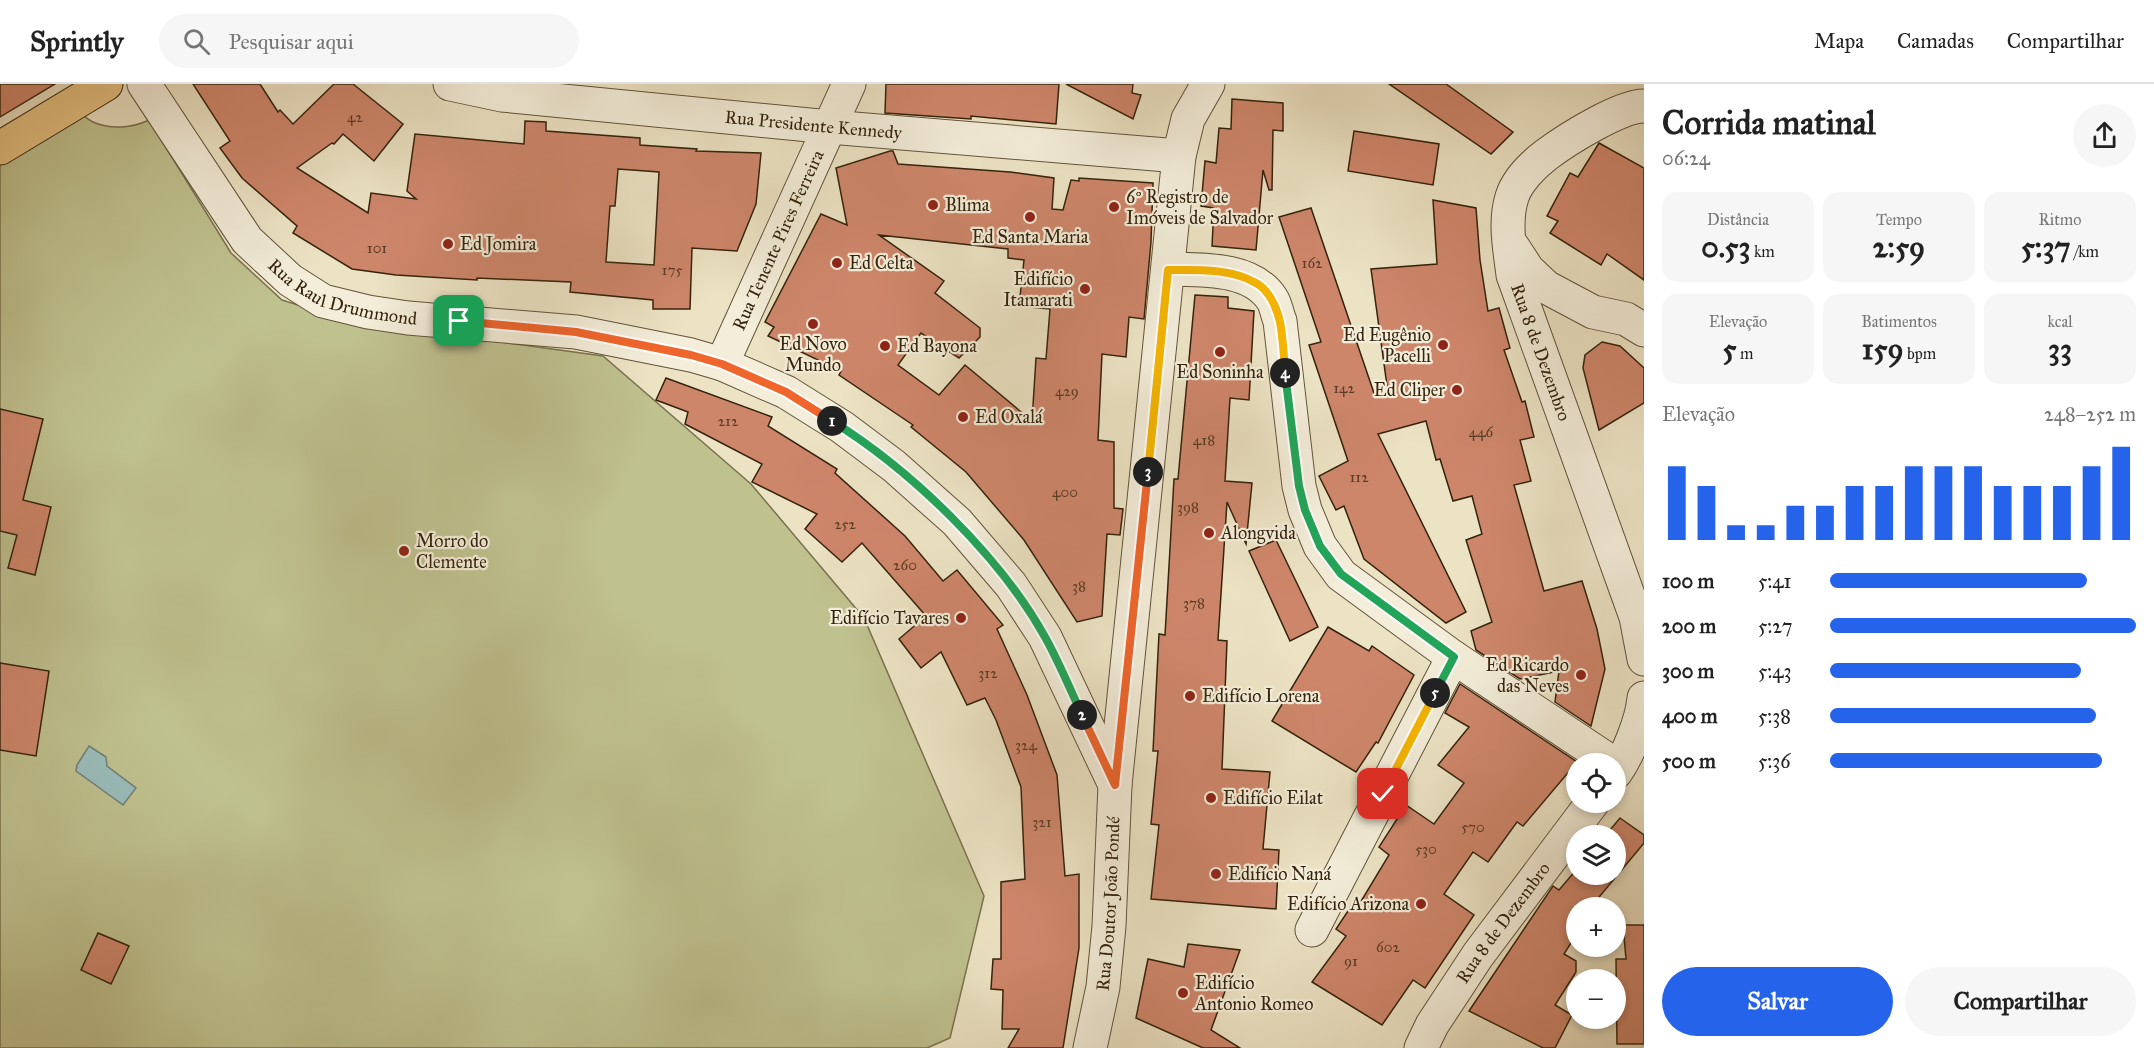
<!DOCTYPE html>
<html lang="pt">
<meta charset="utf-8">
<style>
body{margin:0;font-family:"IM FELL Great Primer",serif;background:#f6f6f6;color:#222;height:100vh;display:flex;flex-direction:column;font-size:22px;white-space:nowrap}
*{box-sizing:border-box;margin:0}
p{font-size:20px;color:#767676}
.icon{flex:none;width:33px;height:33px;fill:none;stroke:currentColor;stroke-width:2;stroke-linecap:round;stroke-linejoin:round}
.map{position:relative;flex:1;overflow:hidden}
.drawer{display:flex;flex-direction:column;background:#fff;width:510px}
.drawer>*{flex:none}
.buttons{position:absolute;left:1566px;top:669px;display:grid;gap:12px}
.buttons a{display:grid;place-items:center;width:60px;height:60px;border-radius:50%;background:#fff;box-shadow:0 3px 9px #0003;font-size:30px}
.pin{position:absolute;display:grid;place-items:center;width:51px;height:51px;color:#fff;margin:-26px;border-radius:12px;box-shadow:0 3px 9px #0006}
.km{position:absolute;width:30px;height:30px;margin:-15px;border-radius:50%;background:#222;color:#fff;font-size:16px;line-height:30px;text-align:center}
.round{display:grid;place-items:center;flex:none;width:63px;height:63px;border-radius:32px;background:#f6f6f6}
.summary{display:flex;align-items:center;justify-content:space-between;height:102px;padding:0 18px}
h1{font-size:33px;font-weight:700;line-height:45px}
.stats{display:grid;grid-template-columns:repeat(3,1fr);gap:9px;height:102px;padding:6px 18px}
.stats div{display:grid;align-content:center;border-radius:15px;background:#f6f6f6;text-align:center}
.stats b{font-size:30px;font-weight:700}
.stats small{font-size:16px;font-weight:400}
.stats p{font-size:16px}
.chart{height:168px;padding:12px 18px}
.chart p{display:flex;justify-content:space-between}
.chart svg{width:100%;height:108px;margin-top:6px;stroke:#2563eb;stroke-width:6}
.primary-button{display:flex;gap:12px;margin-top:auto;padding:12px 18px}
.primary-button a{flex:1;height:69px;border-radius:36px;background:#2563eb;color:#fff;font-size:24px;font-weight:700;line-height:69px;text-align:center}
.primary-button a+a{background:#f6f6f6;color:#222}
ul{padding:0 18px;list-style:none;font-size:20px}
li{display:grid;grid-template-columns:96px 72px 1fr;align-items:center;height:45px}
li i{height:15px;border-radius:8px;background:#2563eb}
header{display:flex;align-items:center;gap:36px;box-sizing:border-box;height:84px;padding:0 30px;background:#fff;border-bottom:2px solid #e0e0e0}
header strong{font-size:28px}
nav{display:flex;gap:33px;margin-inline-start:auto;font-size:21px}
.search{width:420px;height:54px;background:#f6f6f6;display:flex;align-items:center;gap:15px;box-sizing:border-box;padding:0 21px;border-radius:33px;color:#767676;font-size:22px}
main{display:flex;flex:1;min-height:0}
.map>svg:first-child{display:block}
.green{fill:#bfc18f;stroke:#7a724e;stroke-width:1.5}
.water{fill:#9abdbb;stroke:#717f75;stroke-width:1.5}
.building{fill:#ce866b;stroke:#34230c;stroke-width:1.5;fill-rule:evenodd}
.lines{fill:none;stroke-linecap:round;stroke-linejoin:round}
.minor-casing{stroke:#62533a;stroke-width:35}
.major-casing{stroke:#34230c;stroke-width:35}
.minor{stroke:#f3edd9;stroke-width:33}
.major{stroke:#e6c282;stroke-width:33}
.split-1-casing{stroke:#fff;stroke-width:12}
.split-2-casing{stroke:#fff;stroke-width:12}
.split-3-casing{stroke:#fff;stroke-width:12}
.split-4-casing{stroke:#fff;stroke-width:12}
.split-5-casing{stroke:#fff;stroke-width:12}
.split-6-casing{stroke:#fff;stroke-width:12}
.split-1{stroke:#f0652b;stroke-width:8}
.split-2{stroke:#22a559;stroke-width:8}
.split-3{stroke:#f0652b;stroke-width:8}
.split-4{stroke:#f5b400;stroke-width:8}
.split-5{stroke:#22a559;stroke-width:8}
.split-6{stroke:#f5b400;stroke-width:8}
.poi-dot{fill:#8f2418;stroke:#f3edd9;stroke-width:2}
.labels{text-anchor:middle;stroke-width:4.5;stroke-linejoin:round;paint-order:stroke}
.number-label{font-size:15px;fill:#5a3c24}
.street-label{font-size:18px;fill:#34230c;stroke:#f3edd9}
.poi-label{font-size:18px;fill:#34230c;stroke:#f3edd9;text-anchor:start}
</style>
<header>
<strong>Sprintly</strong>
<div class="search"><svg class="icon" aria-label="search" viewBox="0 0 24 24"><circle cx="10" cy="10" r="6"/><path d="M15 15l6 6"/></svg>Pesquisar aqui</div>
<nav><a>Mapa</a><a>Camadas</a><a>Compartilhar</a></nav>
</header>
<main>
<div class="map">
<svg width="1644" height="964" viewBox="0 0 1644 964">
<rect width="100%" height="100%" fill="#ece3c4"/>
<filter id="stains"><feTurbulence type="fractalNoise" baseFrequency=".00333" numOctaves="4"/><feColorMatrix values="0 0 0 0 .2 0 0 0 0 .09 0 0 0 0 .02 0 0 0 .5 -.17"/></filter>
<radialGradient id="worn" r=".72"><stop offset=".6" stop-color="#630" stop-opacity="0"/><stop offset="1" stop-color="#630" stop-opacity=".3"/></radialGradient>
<path class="green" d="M77 27C82 30 88 36 93 38 111 46 132 44 149 36L231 169 282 216 353 238 603 272 751 400 864 534 984 812 950 954 927 964H0V74Z"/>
<path class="water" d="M89 662 106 673 107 682 136 704 123 721 76 687 77 681Z"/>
<g class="building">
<path d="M0 0H55L0 33Z"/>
<path d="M193 0H260L278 28 280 26 293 40 334 0H353L403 40 374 77 343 50 334 60 332 59 297 84 368 129 371 109 416 115 407 107 415 50 524 60 525 37 546 38V47L640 54V61L697 65 696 67 761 69 756 120 737 167 692 164 690 225H653V216L570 208 571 198 477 194V196L396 191 352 185 293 149 297 142 242 94 220 64 230 57ZM618 85 659 88 654 181 606 178 610 122H615Z"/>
<path d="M886 0H1059L1056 40 971 32V35L885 29Z"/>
<path d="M1066 0H1133L1132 9 1141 11 1133 35Z"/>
<path d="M1389 0H1446L1513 48 1491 70Z"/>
<path d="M1232 15 1283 19V47L1273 46 1272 106H1269L1263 86 1256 166 1212 162 1214 124 1201 122 1205 77 1216 79 1219 44 1231 45Z"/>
<path d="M1354 47 1439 60 1433 101 1348 87Z"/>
<path d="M1599 59 1644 84V196L1607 170 1601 181 1550 149 1558 137 1547 132 1570 89 1578 93Z"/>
<path d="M890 67H893L898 80 1010 88 1054 94 1052 125 1063 126 1071 96 1079 97V94L1153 99 1151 158 1144 235 1129 233 1126 273 1102 270 1098 356 1114 358V424L1123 425 1120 451 1107 450 1102 532 1077 538 1024 456 966 388 911 343 913 341 839 291 841 287 768 252 774 243 765 238 821 130 847 141 836 84ZM879 151 1008 165V174L1024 176 1019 222 1050 225 1046 275 1036 274 1032 337 965 281 939 311 898 281 921 249 959 274 980 253V244L935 209 944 197Z"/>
<path d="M1433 116 1476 124 1480 176 1488 227 1499 224 1510 264 1504 266 1522 318 1525 317 1534 353 1520 356 1531 397 1514 401 1544 507 1582 497 1597 545 1605 585 1591 642 1555 618 1559 587 1520 595 1476 566 1471 547 1492 538 1466 456 1482 450 1472 412 1453 417 1440 375 1436 376 1426 337 1378 350 1466 528 1446 539 1364 475 1344 422 1336 426 1319 392 1348 377 1309 261 1321 258 1279 133 1311 124 1375 312 1388 309 1371 185 1437 180Z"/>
<path d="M1195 211 1228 213V224L1254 227 1249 316 1230 314 1225 397 1252 399 1246 460 1227 418 1218 556 1227 557 1222 685 1270 688 1263 765 1279 766 1276 825 1151 815 1159 741 1151 740 1158 667H1153L1159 550 1165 551 1174 395H1178Z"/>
<path d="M1602 258 1620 262 1644 284V319L1599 346 1583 284 1585 271Z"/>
<path d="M666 294 772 333 768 342 837 385 835 389 905 452 943 497 957 486 1003 541 997 545 1027 611 1057 691 1065 792 1079 790V864L1063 964H1008L1019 945H1002L1003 906 991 905 993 875H1001V798L1025 795 1021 703 996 636 985 614 967 621 941 568 921 584 899 555 926 532 862 459 842 478 805 445 817 430 752 398 762 380 685 340 688 328 656 316Z"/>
<path d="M0 325 43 335 23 416 51 423 35 491 8 484 17 451 0 447Z"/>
<path d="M1276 456 1318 543 1290 557 1249 467Z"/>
<path d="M1328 543 1369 567 1372 562 1414 591 1378 659 1376 658 1356 688 1272 637Z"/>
<path d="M0 579 49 587 36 672 0 666Z"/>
<path d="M1460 600 1577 678 1523 742 1517 738 1488 778 1473 768 1444 810 1474 831 1425 904 1413 896 1382 941 1312 898 1346 852 1336 845 1352 821 1357 824 1389 771 1379 763 1406 721 1434 740 1464 699 1438 681 1469 643 1445 629Z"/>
<path d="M1620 734 1644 751V759L1590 824H1576V851L1564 870 1576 877V888L1555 921 1572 931 1555 964H1543L1469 927 1553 802 1559 806 1576 786V790H1616V752H1605Z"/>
<path d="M1623 841H1644V960H1617L1616 875H1626Z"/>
<path d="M98 849 129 862 111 900 81 886Z"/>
<path d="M1188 860 1240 866 1211 946 1240 964H1203L1136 934 1148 875 1184 883Z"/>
</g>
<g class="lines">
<g class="minor-casing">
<g id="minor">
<path id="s1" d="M144 0 247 156 290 196 323 217 368 228 408 234 576 248 691 271 722 280 786 308 842 343 894 382 957 438 1011 501 1045 553 1115 701"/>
<path id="s2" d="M450 0 502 11 830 43 1179 72"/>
<path id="s3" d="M1644 22C1620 22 1566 56 1546 71 1533 81 1517 97 1512 113 1504 138 1510 166 1513 191L1636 533 1644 575"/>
<path d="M1513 163 1528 186 1546 203 1593 228 1626 235 1644 246"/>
<path d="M1168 185C1202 186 1251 183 1272 215 1276 221 1277 230 1280 237L1299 402 1305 426 1320 462 1341 491 1453 573 1614 680"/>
<path id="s4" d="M722 280 849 0"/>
<path d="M1616 688C1628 671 1642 636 1644 614"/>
<path d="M1312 846 1453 573"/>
<path id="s5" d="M1090 964 1103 903 1109 842 1115 701 1179 72 1188 35 1208 0"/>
<path id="s6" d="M1421 964 1432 941 1478 871 1593 718"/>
</g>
</g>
<g class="major-casing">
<path id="major" d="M0 64 106 0"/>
</g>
<use href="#minor" class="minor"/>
<use href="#major" class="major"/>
</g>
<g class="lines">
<g class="split-1-casing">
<path id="split-1" d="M459 237 576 248 691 271 722 280 786 308 832 337"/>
</g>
<g class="split-2-casing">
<path id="split-2" d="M832 337C911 386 1000 472 1045 553 1059 578 1070 605 1082 631"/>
</g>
<g class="split-3-casing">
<path id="split-3" d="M1082 631 1115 701 1148 388"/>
</g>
<g class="split-4-casing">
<path id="split-4" d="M1148 388 1168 186C1196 186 1231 184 1256 199 1269 206 1277 224 1280 238 1283 254 1284 272 1285 289"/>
</g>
<g class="split-5-casing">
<path id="split-5" d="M1285 289 1299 402 1305 426 1320 462 1341 490 1454 573 1435 609"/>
</g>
<g class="split-6-casing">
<path id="split-6" d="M1383 710 1435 609"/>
</g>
<use href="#split-1" class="split-1"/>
<use href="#split-2" class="split-2"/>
<use href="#split-3" class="split-3"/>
<use href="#split-4" class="split-4"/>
<use href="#split-5" class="split-5"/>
<use href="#split-6" class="split-6"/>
</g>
<g class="poi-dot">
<circle cx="933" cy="121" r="6"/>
<circle cx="1114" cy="123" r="6"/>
<circle cx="1030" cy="133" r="6"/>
<circle cx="448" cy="160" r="6"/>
<circle cx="837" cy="179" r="6"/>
<circle cx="1085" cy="205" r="6"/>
<circle cx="813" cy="240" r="6"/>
<circle cx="1443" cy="261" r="6"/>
<circle cx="885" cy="262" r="6"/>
<circle cx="1220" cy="268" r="6"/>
<circle cx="1457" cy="306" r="6"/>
<circle cx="963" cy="333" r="6"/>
<circle cx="1209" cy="449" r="6"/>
<circle cx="404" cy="467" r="6"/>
<circle cx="961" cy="534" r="6"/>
<circle cx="1581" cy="591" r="6"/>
<circle cx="1190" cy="612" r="6"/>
<circle cx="1211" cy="714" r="6"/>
<circle cx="1216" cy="790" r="6"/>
<circle cx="1421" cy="820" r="6"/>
<circle cx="1183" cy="909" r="6"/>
</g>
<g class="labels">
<g class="number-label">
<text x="355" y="38">42</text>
<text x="377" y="169">101</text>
<text x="1312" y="184">162</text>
<text x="672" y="191">175</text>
<text x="1344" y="309">142</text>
<text x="1067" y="312">429</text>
<text x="728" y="342">212</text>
<text x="1481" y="353">446</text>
<text x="1204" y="361">418</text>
<text x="1359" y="398">112</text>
<text x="1065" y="413">400</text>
<text x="1188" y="428">398</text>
<text x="845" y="445">252</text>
<text x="905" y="486">260</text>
<text x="1079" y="507">38</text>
<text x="1194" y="524">378</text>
<text x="988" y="594">312</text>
<text x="1026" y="666">324</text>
<text x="1042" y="743">321</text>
<text x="1473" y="748">570</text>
<text x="1426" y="770">530</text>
<text x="1388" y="868">602</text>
<text x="1351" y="882">91</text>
</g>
<g class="street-label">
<text dy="6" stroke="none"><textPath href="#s2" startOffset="366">Rua Presidente Kennedy</textPath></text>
<text dy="6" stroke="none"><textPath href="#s4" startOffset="136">Rua Tenente Pires Ferreira</textPath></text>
<text dy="6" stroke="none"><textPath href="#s1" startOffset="300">Rua Raul Drummond</textPath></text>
<text dy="6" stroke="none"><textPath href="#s3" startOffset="326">Rua 8 de Dezembro</textPath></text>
<text dy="6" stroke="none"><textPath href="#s5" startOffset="146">Rua Doutor João Pondé</textPath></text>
<text dy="6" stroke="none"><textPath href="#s6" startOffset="150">Rua 8 de Dezembro</textPath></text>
</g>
<g class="poi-label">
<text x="1126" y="119">6º Registro de<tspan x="1126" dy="21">Imóveis de Salvador</tspan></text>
<text x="945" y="127">Blima</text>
<text x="1030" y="159" text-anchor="middle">Ed Santa Maria</text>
<text x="460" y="166">Ed Jomira</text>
<text x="849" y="185">Ed Celta</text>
<text x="1073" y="201" text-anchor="end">Edifício<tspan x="1073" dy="21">Itamarati</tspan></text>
<text x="1431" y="257" text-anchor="end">Ed Eugênio<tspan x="1431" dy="21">Pacelli</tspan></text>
<text x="813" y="266" text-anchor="middle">Ed Novo<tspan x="813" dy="21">Mundo</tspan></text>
<text x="897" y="268">Ed Bayona</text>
<text x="1220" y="294" text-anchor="middle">Ed Soninha</text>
<text x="1445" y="312" text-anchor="end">Ed Cliper</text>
<text x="975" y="339">Ed Oxalá</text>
<text x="1221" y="455">Alongvida</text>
<text x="416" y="463">Morro do<tspan x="416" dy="21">Clemente</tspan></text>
<text x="949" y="540" text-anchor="end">Edifício Tavares</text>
<text x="1569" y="587" text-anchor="end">Ed Ricardo<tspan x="1569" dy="21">das Neves</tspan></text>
<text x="1202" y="618">Edifício Lorena</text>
<text x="1223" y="720">Edifício Eilat</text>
<text x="1228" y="796">Edifício Naná</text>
<text x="1409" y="826" text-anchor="end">Edifício Arizona</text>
<text x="1195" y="905">Edifício<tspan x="1195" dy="21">Antonio Romeo</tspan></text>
</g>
</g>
<rect width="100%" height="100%" filter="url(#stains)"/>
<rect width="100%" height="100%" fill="url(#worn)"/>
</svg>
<div class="buttons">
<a><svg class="icon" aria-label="locate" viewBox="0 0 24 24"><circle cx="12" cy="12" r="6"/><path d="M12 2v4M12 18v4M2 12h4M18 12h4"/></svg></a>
<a><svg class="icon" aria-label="layers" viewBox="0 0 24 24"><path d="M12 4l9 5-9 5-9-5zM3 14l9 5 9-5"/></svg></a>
<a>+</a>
<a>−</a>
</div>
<div class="pin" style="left:459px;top:237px;background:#1e9e55"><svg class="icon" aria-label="arrive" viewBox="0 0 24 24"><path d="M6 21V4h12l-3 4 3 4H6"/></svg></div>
<div class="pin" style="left:1383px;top:710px;background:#d93025"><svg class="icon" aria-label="check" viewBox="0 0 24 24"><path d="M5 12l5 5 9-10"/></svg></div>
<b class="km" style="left:832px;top:337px">1</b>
<b class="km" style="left:1082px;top:631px">2</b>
<b class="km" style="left:1148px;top:388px">3</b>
<b class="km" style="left:1285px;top:289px">4</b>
<b class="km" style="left:1435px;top:609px">5</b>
</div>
<section class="drawer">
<div class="summary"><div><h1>Corrida matinal</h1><p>06:24</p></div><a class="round"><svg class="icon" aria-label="share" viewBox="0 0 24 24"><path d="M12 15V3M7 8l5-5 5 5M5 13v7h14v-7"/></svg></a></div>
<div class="stats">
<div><p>Distância</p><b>0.53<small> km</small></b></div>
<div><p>Tempo</p><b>2:59</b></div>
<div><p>Ritmo</p><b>5:37<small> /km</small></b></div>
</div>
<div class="stats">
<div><p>Elevação</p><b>5<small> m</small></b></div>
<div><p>Batimentos</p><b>159<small> bpm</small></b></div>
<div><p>kcal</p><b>33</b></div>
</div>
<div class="chart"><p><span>Elevação</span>248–252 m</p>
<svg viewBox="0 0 160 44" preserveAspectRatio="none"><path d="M5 44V14M15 44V22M25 44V38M35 44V38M45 44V30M55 44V30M65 44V22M75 44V22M85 44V14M95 44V14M105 44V14M115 44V22M125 44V22M135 44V22M145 44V14M155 44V6"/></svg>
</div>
<ul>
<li><b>100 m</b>5:41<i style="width:84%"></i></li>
<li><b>200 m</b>5:27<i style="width:100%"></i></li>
<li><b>300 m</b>5:43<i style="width:82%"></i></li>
<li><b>400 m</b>5:38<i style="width:87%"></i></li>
<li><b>500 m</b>5:36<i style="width:89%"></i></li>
</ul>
<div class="primary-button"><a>Salvar</a><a>Compartilhar</a></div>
</section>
</main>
